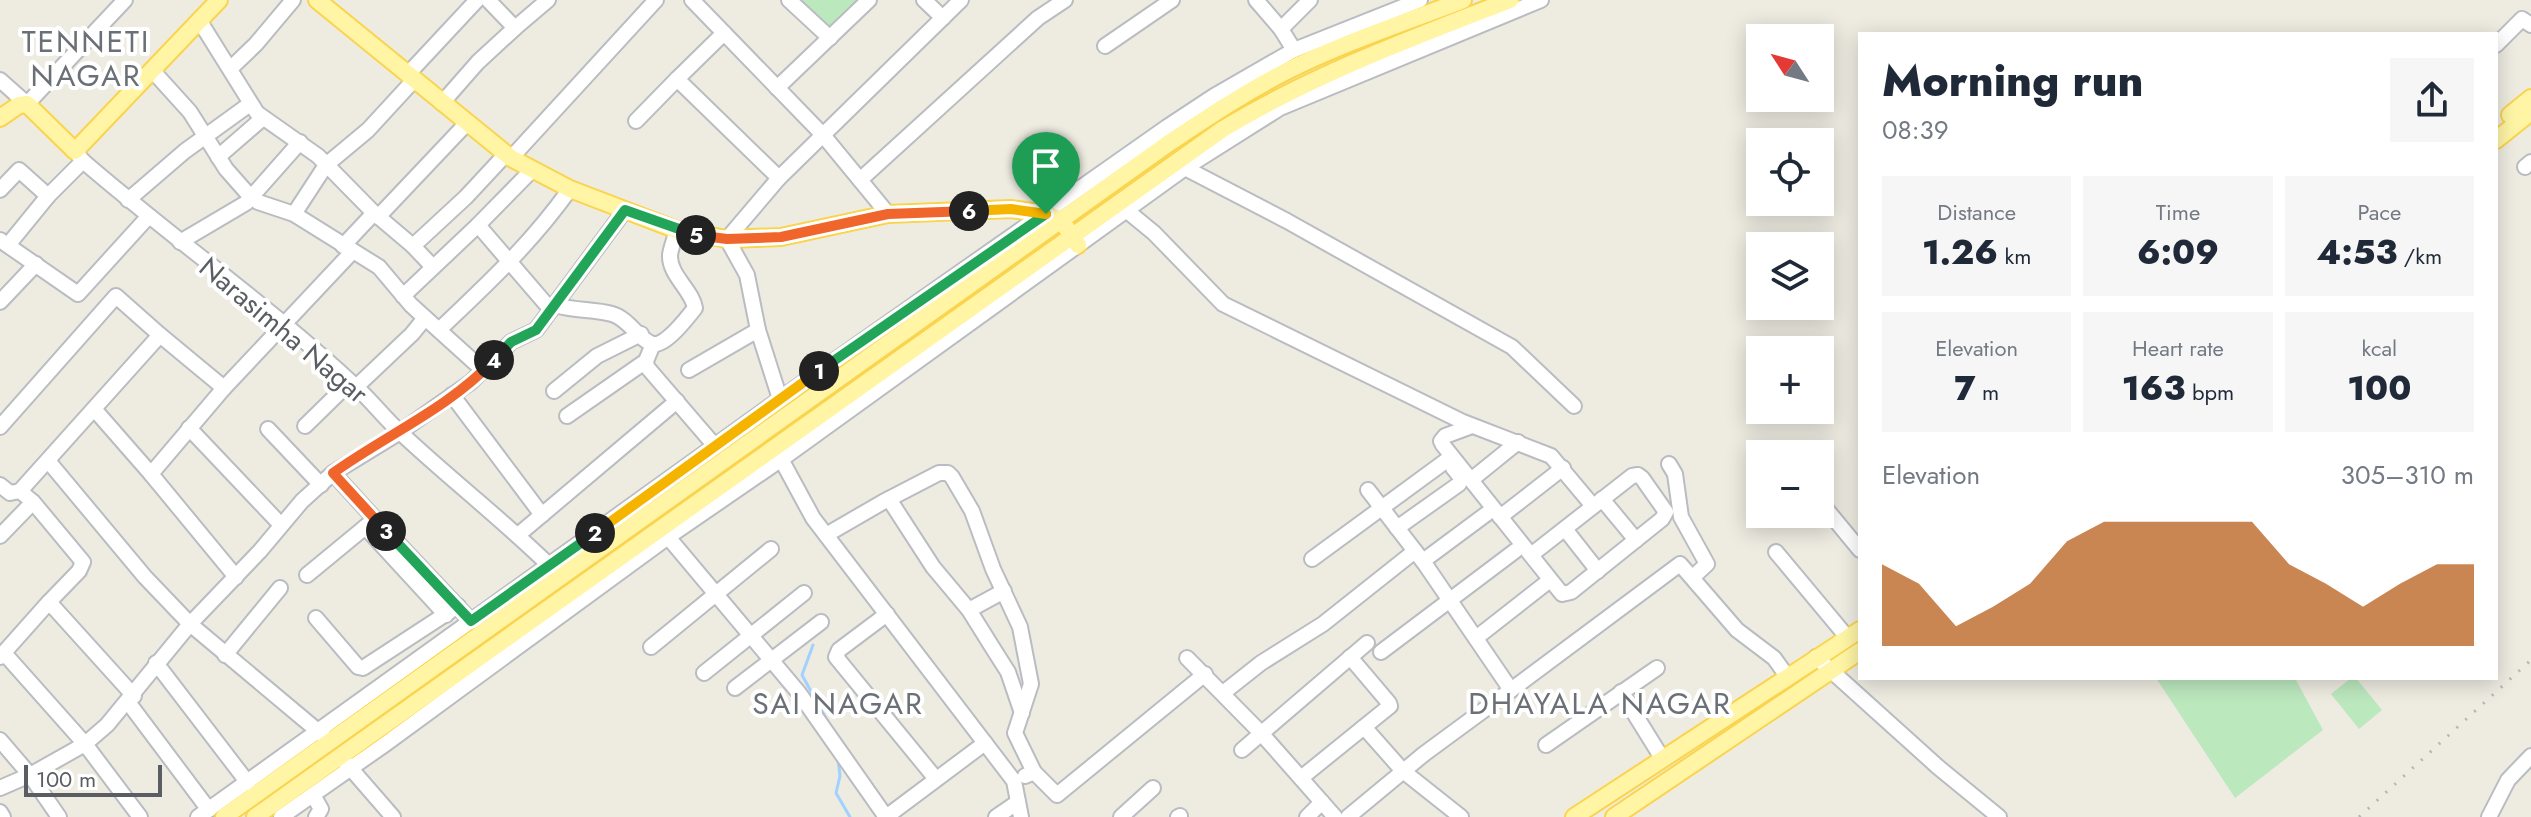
<!DOCTYPE html>
<meta charset="utf-8">
<style>
body{margin:0;font-family:Jost,sans-serif;background:#f6f6f7;color:#1f2937;height:100vh;display:flex;flex-direction:column;font-size:30px;white-space:nowrap}
*{box-sizing:border-box;margin:0}
p{font-size:26px;color:#747a83}
.icon{flex:none;width:44px;height:44px;fill:none;stroke:currentColor;stroke-width:2;stroke-linecap:round;stroke-linejoin:round}
.map{position:relative;flex:1;overflow:hidden}
.panel{position:absolute;left:1858px;top:32px;width:640px;height:648px;display:flex;flex-direction:column;background:#fff;border-radius:0px;box-shadow:0 4px 20px #0003}
.panel>*{flex:none}
.needle{width:52px;rotate:306deg}
.tools{position:absolute;left:1746px;top:24px;display:grid;gap:16px}
.tools a{display:grid;place-items:center;width:88px;height:88px;border-radius:0px;background:#fff;box-shadow:0 4px 20px #0003;font-size:40px}
.scale{position:absolute;left:24px;bottom:20px;width:138px;box-sizing:border-box;padding-left:8px;border:4px solid #5a5e63;border-top:0;font-size:22px;line-height:28px;white-space:nowrap;color:#5a5e63;-webkit-text-stroke:6px #fff;paint-order:stroke}
.pin{position:absolute;display:grid;place-items:center;width:68px;height:68px;color:#fff;margin:-82px -34px;border-radius:50% 50% 50% 0;rotate:-45deg;box-shadow:0 0 8px #0007}
.pin .icon{rotate:45deg}
.km{position:absolute;width:40px;height:40px;margin:-20px;border-radius:50%;background:#222;color:#fff;font-size:22px;line-height:40px;text-align:center}
.round{display:grid;place-items:center;flex:none;width:84px;height:84px;border-radius:0px;background:#f6f6f7}
.summary{display:flex;align-items:center;justify-content:space-between;height:136px;padding:0 24px}
h1{font-size:44px;font-weight:800;line-height:60px}
.metrics{display:grid;grid-template-columns:repeat(3,1fr);gap:12px;height:136px;padding:8px 24px}
.metrics div{display:grid;align-content:center;border-radius:0px;background:#f6f6f7;text-align:center}
.metrics b{font-size:34px;font-weight:800}
.metrics small{font-size:22px;font-weight:400}
.metrics p{font-size:22px}
.chart{height:224px;padding:16px 24px}
.chart p{display:flex;justify-content:space-between}
.chart svg{width:100%;height:144px;margin-top:8px;fill:#b45309;opacity:.7}
.map>svg:first-child{display:block}
.green{fill:#bce8be}
.lines{fill:none;stroke-linecap:round;stroke-linejoin:round}
.stream{stroke:#a0d1ff;stroke-width:3}
.minor-casing{stroke:#b9bcc1;stroke-width:18}
.major-casing{stroke:#fad44e;stroke-width:20}
.minor{stroke:#fff;stroke-width:14}
.major{stroke:#fff5a5;stroke-width:16}
.rail{stroke:#b5b6b6;stroke-width:3;stroke-dasharray:2 10;stroke-linecap:butt}
.split-1-casing{stroke:#fff;stroke-width:16}
.split-2-casing{stroke:#fff;stroke-width:16}
.split-3-casing{stroke:#fff;stroke-width:16}
.split-4-casing{stroke:#fff;stroke-width:16}
.split-5-casing{stroke:#fff;stroke-width:16}
.split-6-casing{stroke:#fff;stroke-width:16}
.split-7-casing{stroke:#fff;stroke-width:16}
.split-1{stroke:#22a559;stroke-width:10}
.split-2{stroke:#f5b400;stroke-width:10}
.split-3{stroke:#22a559;stroke-width:10}
.split-4{stroke:#f0652b;stroke-width:10}
.split-5{stroke:#22a559;stroke-width:10}
.split-6{stroke:#f0652b;stroke-width:10}
.split-7{stroke:#f5b400;stroke-width:10}
.labels{text-anchor:middle;stroke-width:8;stroke-linejoin:round;paint-order:stroke}
.street-label{font-size:28px;fill:#5a5e63;stroke:#fff}
.neighbourhood-label{font-size:30px;letter-spacing:2px;fill:#6b7076;stroke:#fff}
</style>
<div class="map">
<svg width="2531" height="817" viewBox="0 0 2531 817">
<rect width="100%" height="100%" fill="#eeece1"/>
<g class="green">
<path d="M792 0H859L826 33Z"/>
<path d="M2156 678H2295L2323 730 2235 798Z"/>
<path d="M2351 678H2356L2382 710 2359 729 2331 694Z"/>
</g>
<g class="lines">
<g class="stream">
<path d="M813 645 802 675 829 724"/>
<path d="M838 759 840 776 836 793 850 817"/>
</g>
<g class="minor-casing">
<g id="minor">
<path d="M488 0 515 28 548 0"/>
<path d="M692 0 823 135 888 214"/>
<path d="M789 0 830 38"/>
<path d="M924 0 943 18"/>
<path d="M1256 0 1281 29 1294 50"/>
<path d="M199 20 257 113 318 156 374 213 413 246 432 266"/>
<path d="M1281 29 1310 0"/>
<path d="M724 33 677 79 779 178"/>
<path d="M2496 45 2522 19 2531 25"/>
<path d="M1105 46 1172 0"/>
<path d="M231 68 256 44 293 0"/>
<path d="M152 70 190 112 226 169 248 194 258 202 294 214 379 267 411 305 484 371"/>
<path d="M408 74 477 0"/>
<path d="M0 80 27 104 125 0"/>
<path d="M777 88 869 0"/>
<path d="M442 103 478 62 515 28"/>
<path d="M636 121 677 79"/>
<path d="M75 151 83 161C172 238 269 306 355 386 372 401 385 419 402 434 452 481 507 523 556 572"/>
<path d="M218 157 263 118"/>
<path d="M511 158 656 0"/>
<path d="M2525 167 2531 162"/>
<path d="M1185 168 1287 221 1512 347 1574 406"/>
<path d="M860 180 1038 18 1065 0"/>
<path d="M0 190 19 170 48 196"/>
<path d="M128 200 185 151 250 104"/>
<path d="M1126 210 1154 233 1223 304 1463 422 1551 456 1593 506"/>
<path d="M294 214 326 165 368 130 414 80"/>
<path d="M378 217 467 123"/>
<path d="M478 225 551 310"/>
<path d="M0 240 78 294 148 217"/>
<path d="M180 242 246 203 300 142"/>
<path d="M8 245 48 196 83 161"/>
<path d="M343 246 374 213"/>
<path d="M413 246 466 197 506 154"/>
<path d="M403 296 478 225 532 170"/>
<path d="M0 302 36 264"/>
<path d="M556 305C574 311 593 309 612 314 628 318 640 341 653 344 665 347 688 317 695 308 692 290 669 275 670 255 671 247 675 238 677 230"/>
<path d="M439 330C488 283 530 245 570 189"/>
<path d="M160 335 224 388"/>
<path d="M653 344 646 361 647 367 715 446"/>
<path d="M689 370 758 330"/>
<path d="M356 387 412 334 425 318"/>
<path d="M554 391 597 356 641 334"/>
<path d="M452 395 542 515"/>
<path d="M780 399 758 330 747 275 727 239 779 178 961 0"/>
<path d="M95 410 151 474"/>
<path d="M567 416 646 361"/>
<path d="M305 426 350 382"/>
<path d="M1472 426 1445 436 1441 441 1443 445 1562 594 1571 592 1662 519 1666 512 1642 478 1638 475 1632 476 1531 555"/>
<path d="M0 427 116 296 160 335 20 491 10 493 0 485"/>
<path d="M189 428 281 525"/>
<path d="M268 429 321 485"/>
<path d="M781 459 813 518 1014 781 1021 817"/>
<path d="M49 462 145 577 190 624 325 737"/>
<path d="M1669 464 1675 474 1681 517 1707 564 1693 577"/>
<path d="M333 473 375 519"/>
<path d="M1471 480 1518 442"/>
<path d="M1368 490 1425 564 1511 690 1680 564 1737 630 1774 658 1787 676"/>
<path d="M20 491 33 502 83 562 79 571 49 602"/>
<path d="M889 499 933 567 969 610 994 650 1008 672 1022 713"/>
<path d="M1602 499 1636 540"/>
<path d="M1822 504 1860 550"/>
<path d="M1500 517 1563 468"/>
<path d="M365 527 446 615"/>
<path d="M1397 528 1459 484 1461 478 1453 468"/>
<path d="M1565 529 1598 571"/>
<path d="M518 535 677 401"/>
<path d="M826 535 883 502 939 473H948L952 477 972 511 993 569 1020 627 1031 684 1015 733 1034 772"/>
<path d="M0 536 33 502"/>
<path d="M668 537 799 693 886 817 985 743"/>
<path d="M1776 552 1847 637"/>
<path d="M1312 559 1447 460"/>
<path d="M1423 561 1489 512"/>
<path d="M307 575 375 519 471 621"/>
<path d="M236 577 151 474 224 388 353 251"/>
<path d="M969 610 1004 591"/>
<path d="M887 614 839 650 836 657 936 779"/>
<path d="M316 618 358 667 363 668 458 606"/>
<path d="M1476 638 1545 584"/>
<path d="M651 647 771 549"/>
<path d="M1381 652 1515 551"/>
<path d="M4 653 85 744 140 817"/>
<path d="M225 655 280 588"/>
<path d="M0 657 49 602 134 696"/>
<path d="M1816 657 1938 767 1999 817"/>
<path d="M1187 658 1261 733 1335 817"/>
<path d="M156 663 248 783"/>
<path d="M704 673 804 593"/>
<path d="M735 688 821 622"/>
<path d="M1621 692 1662 758"/>
<path d="M1223 693 1261 663 1323 624 1415 551"/>
<path d="M128 702 209 810"/>
<path d="M1364 727 1403 771 1461 817"/>
<path d="M0 740 30 775 59 817"/>
<path d="M1546 745 1657 668"/>
<path d="M1242 750 1367 643"/>
<path d="M346 763 393 817"/>
<path d="M1025 776 1034 772 1057 795 1205 674"/>
<path d="M1301 778 1390 706 1389 703 1350 657"/>
<path d="M0 788 30 775 85 744 107 725 190 624 260 551 302 501 333 473 400 432 471 382 511 342 536 330 625 210"/>
<path d="M313 795 321 809 316 817"/>
<path d="M0 812 3 817"/>
<path d="M198 817 780 399 1167 127 1214 96 1294 50 1420 0"/>
<path d="M281 817 384 745 668 537 786 456 1185 168 1280 108 1541 0"/>
<path d="M996 817 1018 802"/>
<path d="M1121 817 1153 788"/>
<path d="M1178 817 1180 816"/>
<path d="M1307 817 1322 802"/>
<path d="M1348 817 1424 754 1511 690"/>
<path d="M2489 817 2508 780 2531 756"/>
</g>
</g>
<g class="major-casing">
<g id="major">
<path d="M317 0 511 158 570 189 677 230 727 239 781 237 888 214 1011 209 1046 214 1061 220 1078 245"/>
<path d="M2510 115 2531 98"/>
<path d="M0 118 19 105 27 104 75 151 219 0"/>
<path d="M2496 140 2531 112"/>
<path d="M224 817 1169 143C1207 118 1244 93 1285 72 1342 43 1404 23 1463 0"/>
<path d="M255 817 1223 129C1314 74 1412 38 1510 0"/>
<path d="M1574 817 1860 630"/>
<path d="M1614 817 1860 651"/>
</g>
</g>
<use href="#minor" class="minor"/>
<use href="#major" class="major"/>
<path class="rail" d="M2359 817 2531 660"/>
</g>
<g class="lines">
<g class="split-1-casing">
<path id="split-1" d="M819 371 1046 214"/>
</g>
<g class="split-2-casing">
<path id="split-2" d="M595 533 819 371"/>
</g>
<g class="split-3-casing">
<path id="split-3" d="M386 531 471 621 595 533"/>
</g>
<g class="split-4-casing">
<path id="split-4" d="M386 531 333 473C386 435 449 408 494 360"/>
</g>
<g class="split-5-casing">
<path id="split-5" d="M494 360 511 342 536 330 625 210 696 235"/>
</g>
<g class="split-6-casing">
<path id="split-6" d="M696 235 727 239 781 237 888 214 969 211"/>
</g>
<g class="split-7-casing">
<path id="split-7" d="M969 211 1011 209 1046 214"/>
</g>
<use href="#split-1" class="split-1"/>
<use href="#split-2" class="split-2"/>
<use href="#split-3" class="split-3"/>
<use href="#split-4" class="split-4"/>
<use href="#split-5" class="split-5"/>
<use href="#split-6" class="split-6"/>
<use href="#split-7" class="split-7"/>
</g>
<g class="labels">
<g class="street-label">
<text transform="translate(284 330) rotate(40)" y="10">Narasimha Nagar</text>
</g>
<g class="neighbourhood-label">
<text x="86" y="52">TENNETI<tspan x="86" dy="34">NAGAR</tspan></text>
<text x="838" y="714">SAI NAGAR</text>
<text x="1600" y="714">DHAYALA NAGAR</text>
</g>
</g>
</svg>
<div class="tools">
<a><svg class="needle" viewBox="-14 -14 28 28"><path d="M0-13l5 13h-10z" fill="#e53935"/><path d="M0 13l5-13h-10z" fill="#747a83"/></svg></a>
<a><svg class="icon" aria-label="locate" viewBox="0 0 24 24"><circle cx="12" cy="12" r="6"/><path d="M12 2v4M12 18v4M2 12h4M18 12h4"/></svg></a>
<a><svg class="icon" aria-label="layers" viewBox="0 0 24 24"><path d="M12 4l9 5-9 5-9-5zM3 14l9 5 9-5"/></svg></a>
<a>+</a>
<a>−</a>
</div>
<div class="scale">100 m</div>
<div class="pin" style="left:1046px;top:214px;background:#1e9e55"><svg class="icon" aria-label="arrive" viewBox="0 0 24 24"><path d="M6 21V4h12l-3 4 3 4H6"/></svg></div>
<b class="km" style="left:819px;top:371px">1</b>
<b class="km" style="left:595px;top:533px">2</b>
<b class="km" style="left:386px;top:531px">3</b>
<b class="km" style="left:494px;top:360px">4</b>
<b class="km" style="left:696px;top:235px">5</b>
<b class="km" style="left:969px;top:211px">6</b>
<section class="panel">
<div class="summary"><div><h1>Morning run</h1><p>08:39</p></div><a class="round"><svg class="icon" aria-label="share" viewBox="0 0 24 24"><path d="M12 15V3M7 8l5-5 5 5M5 13v7h14v-7"/></svg></a></div>
<div class="metrics">
<div><p>Distance</p><b>1.26<small> km</small></b></div>
<div><p>Time</p><b>6:09</b></div>
<div><p>Pace</p><b>4:53<small> /km</small></b></div>
</div>
<div class="metrics">
<div><p>Elevation</p><b>7<small> m</small></b></div>
<div><p>Heart rate</p><b>163<small> bpm</small></b></div>
<div><p>kcal</p><b>100</b></div>
</div>
<div class="chart"><p><span>Elevation</span>305–310 m</p>
<svg viewBox="0 0 160 44" preserveAspectRatio="none"><path d="M0 44V19L10 25L20 38L30 32L40 25L50 12L60 6L70 6L80 6L90 6L100 6L110 19L120 25L130 32L140 25L150 19L160 19V44z"/></svg>
</div>
</section>
</div>
